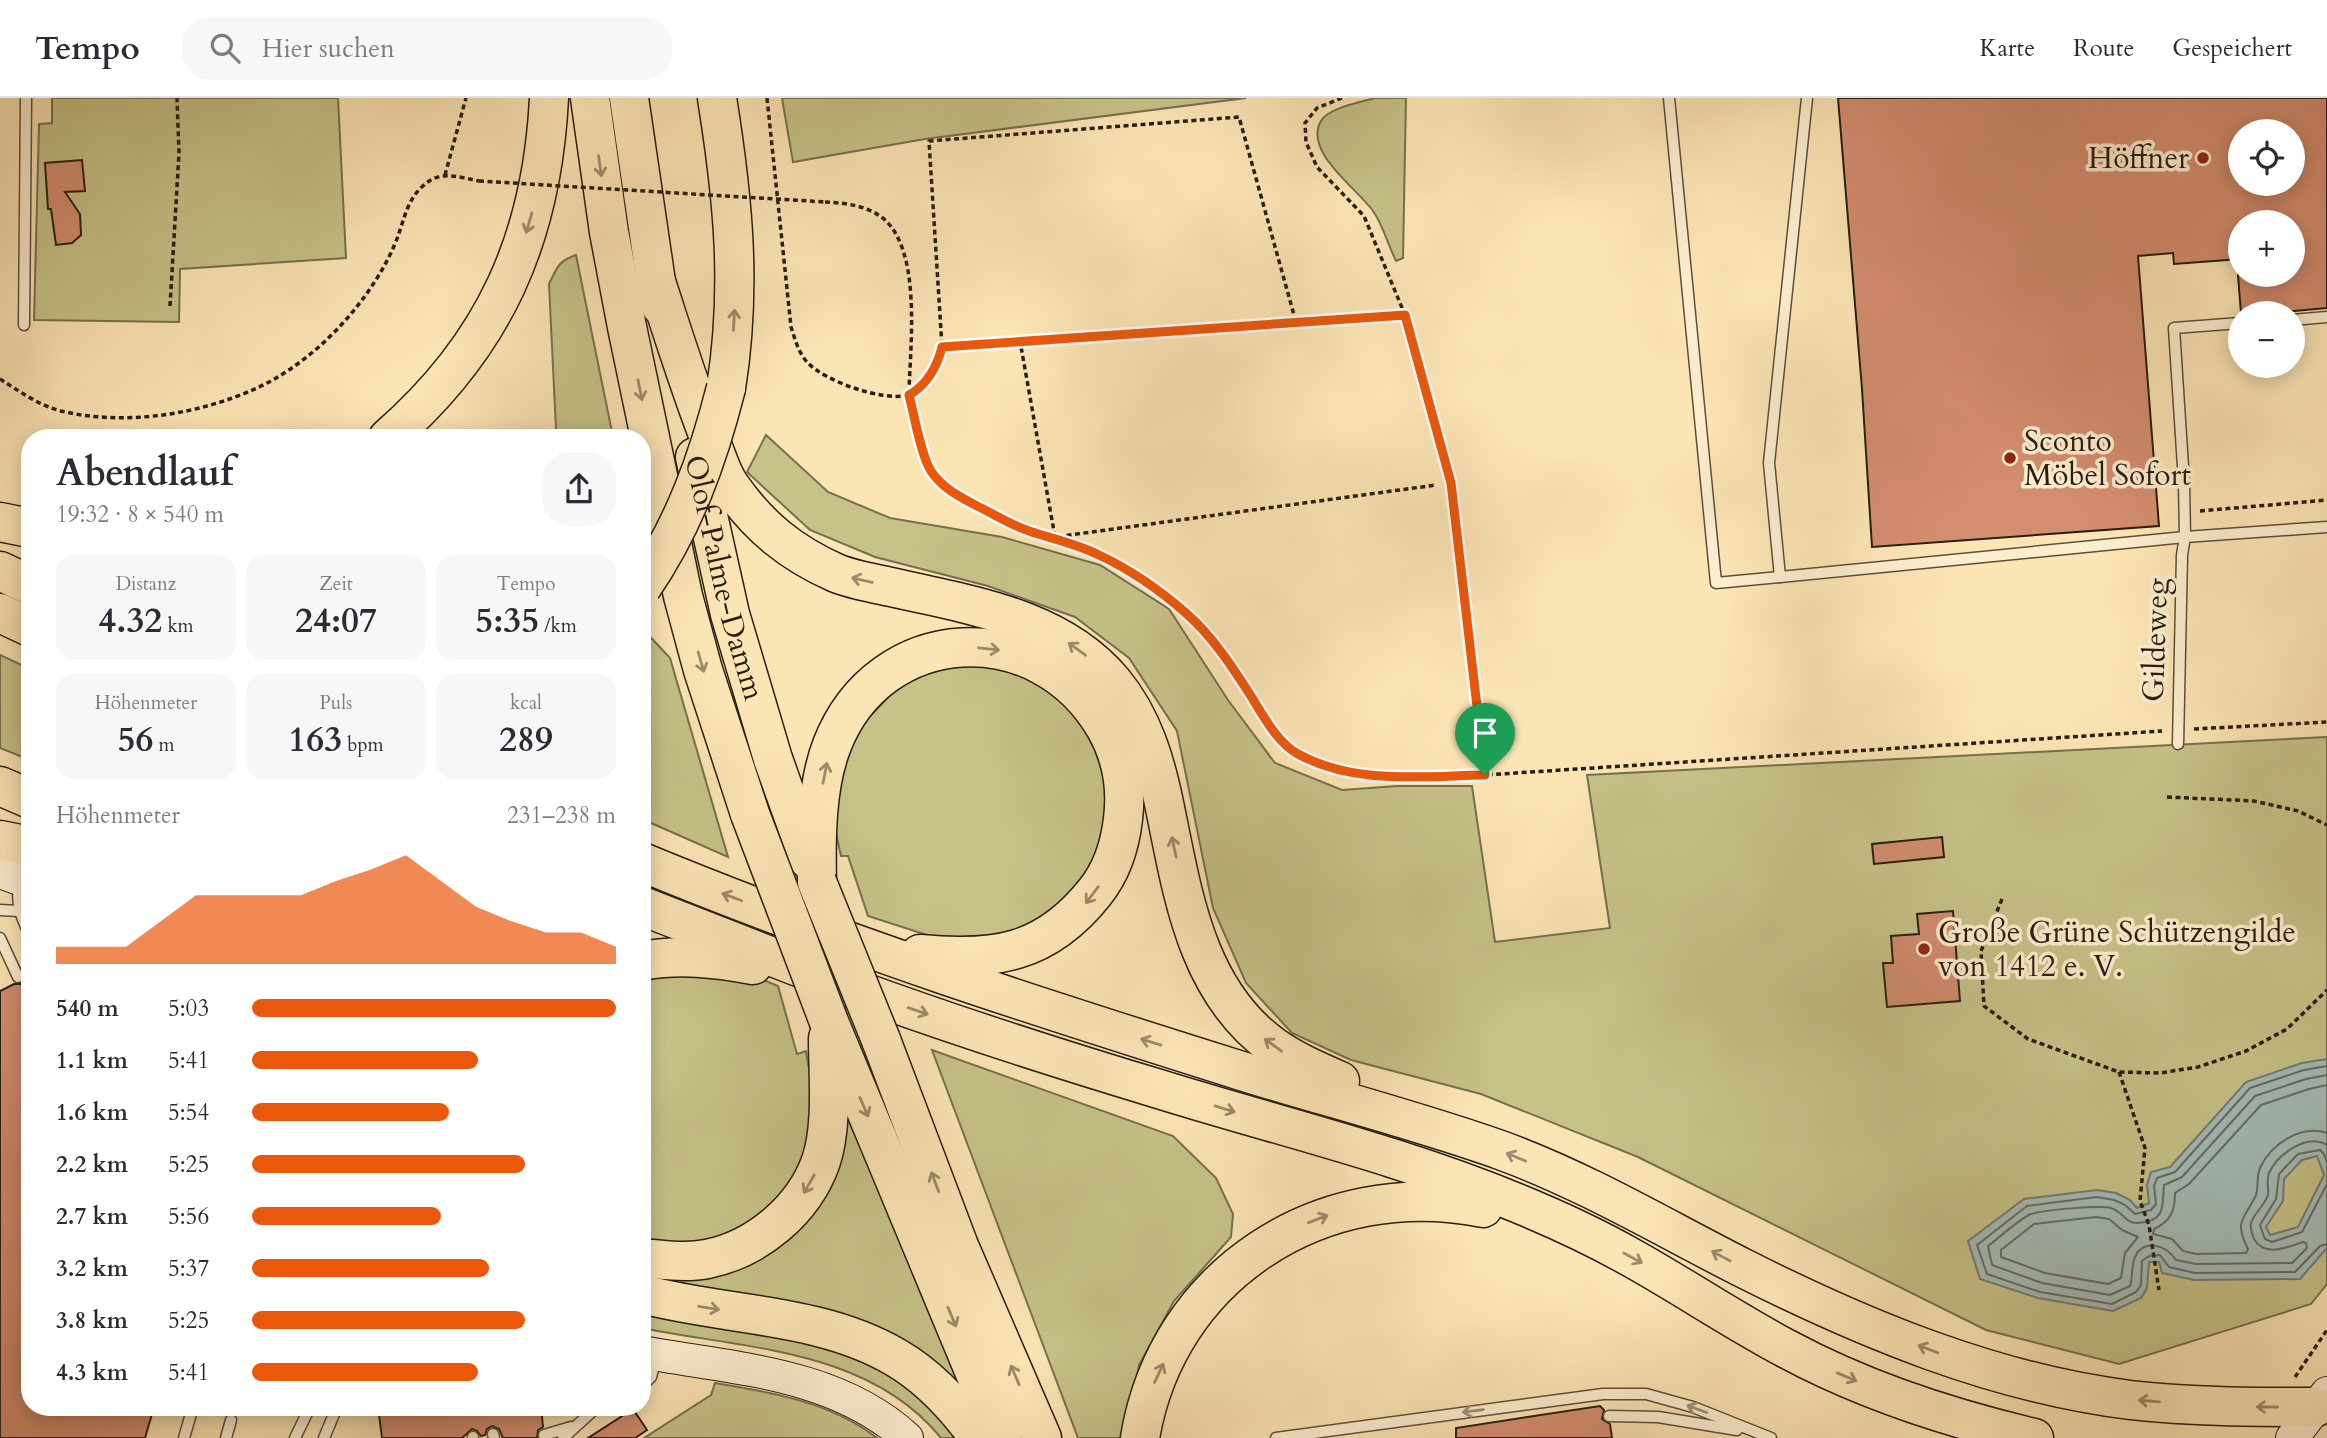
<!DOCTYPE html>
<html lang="de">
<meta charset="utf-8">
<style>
body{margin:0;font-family:Cardo,serif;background:#f7f7f7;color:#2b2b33;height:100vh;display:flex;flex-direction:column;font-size:26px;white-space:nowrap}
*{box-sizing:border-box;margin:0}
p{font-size:23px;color:#7c7c81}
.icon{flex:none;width:38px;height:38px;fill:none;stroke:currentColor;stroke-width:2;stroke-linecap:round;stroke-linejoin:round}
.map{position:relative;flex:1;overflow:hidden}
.panel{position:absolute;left:21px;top:331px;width:630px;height:987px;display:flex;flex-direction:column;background:#fff;border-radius:28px;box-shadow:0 4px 18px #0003}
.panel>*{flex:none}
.fabs{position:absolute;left:2228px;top:21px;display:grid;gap:14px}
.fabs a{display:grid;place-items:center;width:77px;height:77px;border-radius:50%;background:#fff;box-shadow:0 4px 18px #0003;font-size:35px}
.pin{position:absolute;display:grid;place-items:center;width:60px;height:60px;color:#fff;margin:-72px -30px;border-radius:50% 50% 50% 0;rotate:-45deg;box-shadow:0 0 7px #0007}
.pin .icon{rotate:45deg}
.round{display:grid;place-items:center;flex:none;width:74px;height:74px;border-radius:28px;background:#f7f7f7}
.head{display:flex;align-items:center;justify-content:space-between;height:119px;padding:0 35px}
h1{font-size:38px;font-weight:800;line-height:52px}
.metrics{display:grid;grid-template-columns:repeat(3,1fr);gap:10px;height:119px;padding:7px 35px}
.metrics div{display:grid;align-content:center;border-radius:18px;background:#f7f7f7;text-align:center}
.metrics b{font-size:35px;font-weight:800}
.metrics small{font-size:19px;font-weight:400}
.metrics p{font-size:19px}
.chart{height:196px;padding:14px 35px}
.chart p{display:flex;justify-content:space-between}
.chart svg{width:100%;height:126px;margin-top:7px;fill:#ea580c;opacity:.7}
ul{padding:0 35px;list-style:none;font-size:23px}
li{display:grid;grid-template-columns:112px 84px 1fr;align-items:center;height:52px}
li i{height:18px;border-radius:9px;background:#ea580c}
header{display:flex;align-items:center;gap:42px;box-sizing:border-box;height:98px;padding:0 35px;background:#fff;border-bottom:2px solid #e1e1e2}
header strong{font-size:33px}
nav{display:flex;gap:38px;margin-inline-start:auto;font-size:24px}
.search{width:490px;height:63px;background:#f7f7f7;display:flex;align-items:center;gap:18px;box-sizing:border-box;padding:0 24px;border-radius:28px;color:#7c7c81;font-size:26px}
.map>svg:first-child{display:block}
.green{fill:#c6c288;stroke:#76704e;stroke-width:2}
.water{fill:#a4bcb8;stroke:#727c76;stroke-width:2;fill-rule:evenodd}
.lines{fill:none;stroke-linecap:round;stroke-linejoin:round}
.shore{stroke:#666c66;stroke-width:2}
.building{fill:#d38d6f;stroke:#271d13;stroke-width:2;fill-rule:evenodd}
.lane-casing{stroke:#5c4f3c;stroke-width:13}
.secondary-casing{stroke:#271d13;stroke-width:34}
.highway-casing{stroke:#271d13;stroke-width:41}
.path{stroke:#271d13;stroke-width:3.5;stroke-dasharray:5 3.5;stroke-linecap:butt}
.lane{stroke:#fdeecf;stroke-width:10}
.secondary{stroke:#fdeecf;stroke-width:32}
.highway{stroke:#fce5b5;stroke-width:38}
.highway-bridge-casing{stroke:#271d13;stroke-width:41;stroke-linecap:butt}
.path-bridge{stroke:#271d13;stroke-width:3.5;stroke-dasharray:5 3.5;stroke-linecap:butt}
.highway-bridge{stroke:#fce5b5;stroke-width:38}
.oneway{stroke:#9c8b6c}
.oneway2{stroke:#9d907a}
.route-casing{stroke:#fff;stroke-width:14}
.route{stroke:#ea580c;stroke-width:9}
.poi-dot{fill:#8f2418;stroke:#fdeecf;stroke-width:2.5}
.labels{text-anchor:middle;stroke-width:7;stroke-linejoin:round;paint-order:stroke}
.poi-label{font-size:30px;fill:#271d13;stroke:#fdeecf;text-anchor:start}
.street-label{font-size:30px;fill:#271d13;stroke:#fdeecf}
</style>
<header>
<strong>Tempo</strong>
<div class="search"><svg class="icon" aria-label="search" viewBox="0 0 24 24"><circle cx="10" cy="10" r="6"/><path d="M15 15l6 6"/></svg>Hier suchen</div>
<nav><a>Karte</a><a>Route</a><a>Gespeichert</a></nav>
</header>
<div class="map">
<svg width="2327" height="1340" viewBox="0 0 2327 1340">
<rect width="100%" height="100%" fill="#fce5b5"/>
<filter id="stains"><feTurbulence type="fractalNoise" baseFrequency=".00286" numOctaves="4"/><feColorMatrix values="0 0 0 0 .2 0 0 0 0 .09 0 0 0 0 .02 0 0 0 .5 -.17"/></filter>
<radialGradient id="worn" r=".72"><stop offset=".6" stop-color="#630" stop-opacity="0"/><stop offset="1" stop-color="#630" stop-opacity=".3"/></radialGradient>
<g class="green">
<path d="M52 0H338L346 160 180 171 179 224 34 222 39 26 52 25Z"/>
<path d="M782 0H1246L925 41 793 64Z"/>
<path d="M1375 0H1406L1403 160 1396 163C1388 147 1383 127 1373 113 1358 91 1303 54 1321 23 1328 10 1361 4 1375 0Z"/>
<path d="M576 157 613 339H549L556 331 549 186C557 170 558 163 576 157Z"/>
<path d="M766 337 828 394 890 420 1002 439 1100 467 1169 511 1228 602 1275 665 1342 692 1397 688H1472L1495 844 1610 830 1587 677 2327 639V1186L2311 1206 2119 1266 1986 1232 1638 1059 1481 996 1351 962 1292 935 1246 885 1213 810 1177 633 1129 560 1075 519 988 488 875 459 810 432 747 374Z"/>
<path d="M642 530 670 560 728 759 642 721Z"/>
<path d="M0 557 30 571V662L0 650Z"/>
<path d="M1000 561 1076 605 1114 684 1097 769 1035 828 979 843 930 838 868 818 848 758H841L835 731 841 649 913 573Z"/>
<path d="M642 872 761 881 778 888 797 956 806 953 816 1012 797 1085 727 1143 642 1148Z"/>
<path d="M932 952 1173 1038 1216 1080 1233 1116 1231 1139 1174 1203 1139 1267 1126 1340H1078Z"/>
<path d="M842 1007 855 1037 967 1299 950 1288 667 1193 642 1168 746 1158Z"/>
<path d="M642 1213 811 1241 890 1272 963 1340H941C869 1251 746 1251 642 1230Z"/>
<path d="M715 1285C770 1294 831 1304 877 1340H644L711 1297Z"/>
</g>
<path class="water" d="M2327 961V1150L2300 1181 2194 1182 2162 1175 2159 1164H2149L2147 1190 2141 1200 2113 1213 2038 1200 1980 1181 1968 1143 2024 1101 2097 1092 2116 1095 2130 1102 2137 1110 2149 1105 2147 1087 2151 1074 2170 1069 2246 984 2302 965ZM2317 1058 2324 1077 2298 1129 2270 1137 2266 1129 2283 1103 2284 1081 2302 1062Z"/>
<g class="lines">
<g class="shore">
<path d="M2327 968 2304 972 2250 990 2175 1074 2157 1080 2154 1088 2156 1106 2151 1112 2135 1116 2125 1107 2114 1102 2097 1099 2027 1108 1977 1147 1987 1176 2040 1194 2112 1206 2136 1194 2141 1187 2142 1163 2149 1158 2160 1157 2169 1169 2195 1175 2295 1174 2320 1148 2327 1146"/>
<path d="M2327 977 2306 981 2255 998 2182 1079 2164 1087C2162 1107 2167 1123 2138 1125 2126 1126 2122 1113 2111 1110 2099 1107 2044 1112 2031 1116 2019 1121 1999 1140 1988 1148L1992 1167 2042 1185 2110 1197 2130 1188C2133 1179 2131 1168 2135 1159 2143 1140 2167 1147 2176 1162L2196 1166 2292 1165 2307 1150 2306 1145 2303 1144C2287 1149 2265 1160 2254 1141 2252 1136 2250 1131 2251 1125 2254 1115 2265 1107 2268 1097 2269 1090 2266 1082 2269 1075 2278 1056 2307 1035 2327 1047"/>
<path d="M2327 987 2309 991 2261 1007 2189 1086 2175 1095C2175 1113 2171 1123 2154 1131L2153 1136 2172 1141 2183 1153 2197 1156 2246 1155 2248 1151C2233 1122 2245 1121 2256 1097 2259 1088 2256 1079 2260 1070 2271 1046 2301 1026 2327 1035"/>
<path d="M2327 1065 2324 1056 2320 1052 2298 1056 2279 1076 2276 1101 2260 1127 2265 1141 2272 1144 2302 1134 2327 1086"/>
<path d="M2096 1119 2109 1121 2122 1132 2138 1139 2125 1155 2121 1180 2108 1186 2045 1175 2001 1159V1152L2034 1126Z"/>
</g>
</g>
<g class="building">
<path d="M1838 0H2327V210L2271 215H2241L2238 177H2292V124H2240V161L2174 166 2173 155 2138 158 2159 428 1872 449 1862 291ZM2240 33H2292V86H2240Z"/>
<path d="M82 62 85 93 65 94 80 116 81 137 72 145 56 147 51 111H48L45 65Z"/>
<path d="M1942 739 1944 759 1874 766 1872 746Z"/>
<path d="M1953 813 1960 903 1887 909 1883 865H1893L1891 838 1919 836 1917 816Z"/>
<path d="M30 878V944L22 973 30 975V1309H154L145 1340H0V893L14 886H22Z"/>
<path d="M1600 1308 1604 1312 1602 1321 1610 1326 1612 1340H1456V1330Z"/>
<path d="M378 1309H541L543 1329 538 1332 537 1340H503L499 1331 492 1328 487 1331 485 1337 481 1338 477 1333 472 1331 462 1340H382Z"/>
<path d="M633 1311 647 1332 635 1340H588Z"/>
</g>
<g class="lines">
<g class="lane-casing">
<g id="lane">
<path d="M1669 0 1716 485 1780 479"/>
<path d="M1807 0 1769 365 1780 479 2185 439 2327 429"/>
<path d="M2292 222 2327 219"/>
<path d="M24 227 26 0"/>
<path d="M2178 646 2182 457 2185 439 2184 384 2174 230 2240 225"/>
<path d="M20 783C15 803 21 820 30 837"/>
<path d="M0 812 19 813"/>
<path d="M0 840 18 879"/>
<path d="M642 1288 651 1279 656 1260"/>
<path d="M1609 1318 1658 1319 1737 1332"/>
<path d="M493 1336 494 1340"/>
<path d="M544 1337 571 1329"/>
<path d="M473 1339V1340"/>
<path d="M184 1340 193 1309"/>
<path d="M226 1340 231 1322"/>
<path d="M295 1340 310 1309"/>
<path d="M324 1340 337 1309"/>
<path d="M563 1340 597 1309"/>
<path d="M1276 1340 1603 1296H1646L1693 1309 1771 1340"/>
</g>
</g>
<g class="secondary-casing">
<g id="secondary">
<path d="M0 774 30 785"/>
<path d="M642 1254C733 1271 835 1274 907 1340"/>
<path d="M2292 1340 2327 1295"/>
</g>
</g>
<g class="highway-casing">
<g id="highway">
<path d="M590 0 609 134 627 229 683 498 703 572 750 716"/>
<path d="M629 0 656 184 661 208"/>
<path d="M717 0C733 100 742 189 726 290"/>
<path d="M656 184C674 239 691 294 712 347 718 361 722 377 731 389 759 429 791 455 836 475 853 482 873 485 891 489 969 507 1059 519 1113 584 1143 620 1156 665 1165 710 1183 797 1196 893 1274 949 1294 963 1317 973 1340 983"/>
<path d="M388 340C495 247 542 140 549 0"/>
<path id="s1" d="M695 359 730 516 773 661 809 762"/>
<path d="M0 424 30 430"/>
<path d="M0 473 30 487"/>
<path d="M0 515 30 529"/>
<path d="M0 688 30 701"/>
<path d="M0 742 30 748"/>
<path d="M642 764C840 846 1044 911 1248 975 1333 1001 1419 1023 1503 1053 1587 1084 1664 1130 1743 1170 1864 1231 1994 1285 2130 1302 2192 1309 2254 1309 2316 1309"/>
<path d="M817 784C816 741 816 688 832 647 880 524 1039 516 1105 629 1121 657 1127 689 1123 721 1120 747 1112 773 1095 794 1046 856 995 863 920 856"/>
<path d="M642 808C712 835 782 863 852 890 953 927 1056 960 1159 991 1278 1028 1401 1057 1517 1105 1556 1121 1595 1139 1632 1160 1684 1189 1734 1223 1787 1251 1865 1293 1949 1320 2034 1340"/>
<path d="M642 863C680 856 715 860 753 867"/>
<path d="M829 924 1002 1340"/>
<path d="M881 942 959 1148 1042 1340"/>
<path d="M642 1160C663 1162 686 1165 707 1161 757 1151 804 1112 821 1063 833 1027 828 978 828 940"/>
<path d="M642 1196C725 1218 820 1215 895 1259 930 1279 956 1308 979 1340"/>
<path d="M1140 1340C1167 1176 1323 1077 1483 1110"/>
</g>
</g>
<g class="path">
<path d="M767 0 791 229C795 241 798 254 807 264 824 283 883 304 909 297 928 292 938 265 942 249L929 43 1239 19 1294 217"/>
<path d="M1342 0 1317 10 1305 25 1306 44 1317 69 1364 118 1405 217 1451 385 1485 677"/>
<path d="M445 77 466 0"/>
<path d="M825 104C844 105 864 107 880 118 923 148 910 248 909 294 909 307 923 358 929 371 941 394 1006 426 1031 433 1040 436 1048 437 1057 440 1084 450 1113 462 1138 478 1175 503 1205 533 1232 569 1251 595 1270 642 1299 657 1356 687 1423 678 1485 677L2162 633"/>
<path d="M170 208 179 55 177 0"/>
<path d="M1020 243 1405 217"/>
<path d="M942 249 1020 243 1055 439 1436 387"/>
<path d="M0 281C19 293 38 307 61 313 124 328 198 317 257 290 298 271 335 238 362 202 374 186 386 167 394 148 404 126 405 103 424 87 440 72 459 79 479 83"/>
<path d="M2200 413 2327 402"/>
<path d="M2194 631 2327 624"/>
<path d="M2167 699 2254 703 2298 713 2327 727"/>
<path d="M2002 801 1981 853 1984 908 2028 941 2119 974 2160 975 2198 969 2246 953 2287 931 2327 892"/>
<path d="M2119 974 2145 1050 2140 1103 2149 1127 2159 1192"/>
<path d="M2295 1279 2327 1232"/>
</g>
<use href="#lane" class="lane"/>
<use href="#secondary" class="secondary"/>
<use href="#highway" class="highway"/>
<g class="highway-bridge-casing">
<g id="highway-bridge">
<path d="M642 489C684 428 708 361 726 290"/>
<path d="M750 716 829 924"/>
<path d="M817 784 881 942"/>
</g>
</g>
<path class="path-bridge" d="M479 83 825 104"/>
<use href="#highway-bridge" class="highway-bridge"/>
</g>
<defs><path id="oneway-shaft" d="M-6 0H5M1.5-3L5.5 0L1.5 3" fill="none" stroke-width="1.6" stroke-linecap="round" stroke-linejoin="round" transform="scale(1.75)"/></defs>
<g class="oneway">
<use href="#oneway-shaft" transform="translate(600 68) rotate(82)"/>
<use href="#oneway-shaft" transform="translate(529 125) rotate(106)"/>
<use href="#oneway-shaft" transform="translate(734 222) rotate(-87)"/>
<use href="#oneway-shaft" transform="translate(640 292) rotate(79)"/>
<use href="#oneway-shaft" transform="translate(862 482) rotate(-167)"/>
<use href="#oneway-shaft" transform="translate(989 551) rotate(6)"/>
<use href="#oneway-shaft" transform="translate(1077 551) rotate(-144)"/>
<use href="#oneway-shaft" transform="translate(701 564) rotate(74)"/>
<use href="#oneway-shaft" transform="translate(825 675) rotate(-79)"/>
<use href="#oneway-shaft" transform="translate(1174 749) rotate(-102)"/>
<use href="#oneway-shaft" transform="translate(1092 797) rotate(127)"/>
<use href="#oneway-shaft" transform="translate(732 799) rotate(-159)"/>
<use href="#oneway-shaft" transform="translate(918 913) rotate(19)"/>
<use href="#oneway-shaft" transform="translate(1151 944) rotate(-163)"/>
<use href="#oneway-shaft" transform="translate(1273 947) rotate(-144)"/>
<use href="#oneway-shaft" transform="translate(864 1009) rotate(67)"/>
<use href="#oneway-shaft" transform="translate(1225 1011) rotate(17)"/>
<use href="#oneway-shaft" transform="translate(1516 1059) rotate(-157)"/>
<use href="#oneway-shaft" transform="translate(935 1084) rotate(-111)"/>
<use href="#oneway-shaft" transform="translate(809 1086) rotate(120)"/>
<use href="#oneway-shaft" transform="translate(1318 1121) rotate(-21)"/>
<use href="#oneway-shaft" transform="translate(1721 1158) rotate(-152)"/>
<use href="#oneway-shaft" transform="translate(1633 1160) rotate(29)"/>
<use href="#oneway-shaft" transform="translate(709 1210) rotate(9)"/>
<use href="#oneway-shaft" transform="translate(952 1219) rotate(67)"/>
<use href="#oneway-shaft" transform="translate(1928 1251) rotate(-159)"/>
<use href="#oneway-shaft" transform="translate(1159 1275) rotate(-65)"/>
<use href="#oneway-shaft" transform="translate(1015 1277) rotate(-113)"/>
<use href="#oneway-shaft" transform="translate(1847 1279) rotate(23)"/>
<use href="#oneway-shaft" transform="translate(2149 1303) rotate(-175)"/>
<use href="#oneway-shaft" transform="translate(2267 1309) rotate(-180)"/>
</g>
<g class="oneway2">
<use href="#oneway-shaft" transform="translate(1697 1311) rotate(-160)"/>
<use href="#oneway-shaft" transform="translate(1473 1313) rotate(172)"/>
</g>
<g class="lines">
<g class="route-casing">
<path id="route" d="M1405 217 1451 385 1485 677C1423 678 1354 687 1298 656 1276 644 1262 615 1249 595 1231 567 1212 538 1187 516 1161 493 1131 472 1099 457 1077 446 1053 441 1029 433 1011 427 994 416 977 408 960 399 942 390 931 373 921 358 914 316 909 297 928 286 937 269 942 249Z"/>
</g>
<use href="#route" class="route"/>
</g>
<g class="poi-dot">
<circle cx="2203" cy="60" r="7"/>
<circle cx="2010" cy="360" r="7"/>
<circle cx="1924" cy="851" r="7"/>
</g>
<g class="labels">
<g class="poi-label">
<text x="2189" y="70" text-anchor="end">Höffner</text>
<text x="2024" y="353">Sconto<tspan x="2024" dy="34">Möbel Sofort</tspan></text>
<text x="1938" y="844">Große Grüne Schützengilde<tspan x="1938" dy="34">von 1412 e. V.</tspan></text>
</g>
<g class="street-label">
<text dy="10" stroke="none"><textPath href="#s1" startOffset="124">Olof-Palme-Damm</textPath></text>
<text transform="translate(2155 542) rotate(-88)" y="10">Gildeweg</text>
</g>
</g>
<rect width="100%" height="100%" filter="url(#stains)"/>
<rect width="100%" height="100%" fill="url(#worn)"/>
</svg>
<div class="fabs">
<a><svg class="icon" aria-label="locate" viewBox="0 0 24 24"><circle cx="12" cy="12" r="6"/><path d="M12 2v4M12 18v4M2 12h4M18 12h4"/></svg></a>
<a>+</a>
<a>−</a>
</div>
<div class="pin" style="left:1485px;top:677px;background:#1e9e55"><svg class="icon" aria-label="arrive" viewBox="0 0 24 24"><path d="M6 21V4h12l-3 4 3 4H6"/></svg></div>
<section class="panel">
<div class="head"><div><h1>Abendlauf</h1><p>19:32 · 8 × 540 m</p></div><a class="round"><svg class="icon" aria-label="share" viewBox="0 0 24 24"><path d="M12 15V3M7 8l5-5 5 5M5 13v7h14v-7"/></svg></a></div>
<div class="metrics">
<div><p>Distanz</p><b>4.32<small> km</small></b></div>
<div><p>Zeit</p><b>24:07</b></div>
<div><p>Tempo</p><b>5:35<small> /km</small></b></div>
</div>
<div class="metrics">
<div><p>Höhenmeter</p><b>56<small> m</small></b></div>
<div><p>Puls</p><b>163<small> bpm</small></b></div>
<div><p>kcal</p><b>289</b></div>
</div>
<div class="chart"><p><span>Höhenmeter</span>231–238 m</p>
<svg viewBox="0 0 160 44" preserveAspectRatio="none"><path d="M0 44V38L10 38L20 38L30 29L40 20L50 20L60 20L70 20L80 15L90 11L100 6L110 15L120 24L130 29L140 33L150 33L160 38V44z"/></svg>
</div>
<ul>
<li><b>540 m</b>5:03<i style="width:100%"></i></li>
<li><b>1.1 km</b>5:41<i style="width:62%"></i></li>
<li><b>1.6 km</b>5:54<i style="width:54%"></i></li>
<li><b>2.2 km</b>5:25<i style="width:75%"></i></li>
<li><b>2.7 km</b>5:56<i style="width:52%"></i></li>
<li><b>3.2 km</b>5:37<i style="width:65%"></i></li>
<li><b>3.8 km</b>5:25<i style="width:75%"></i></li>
<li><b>4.3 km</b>5:41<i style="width:62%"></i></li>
</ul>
</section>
</div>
